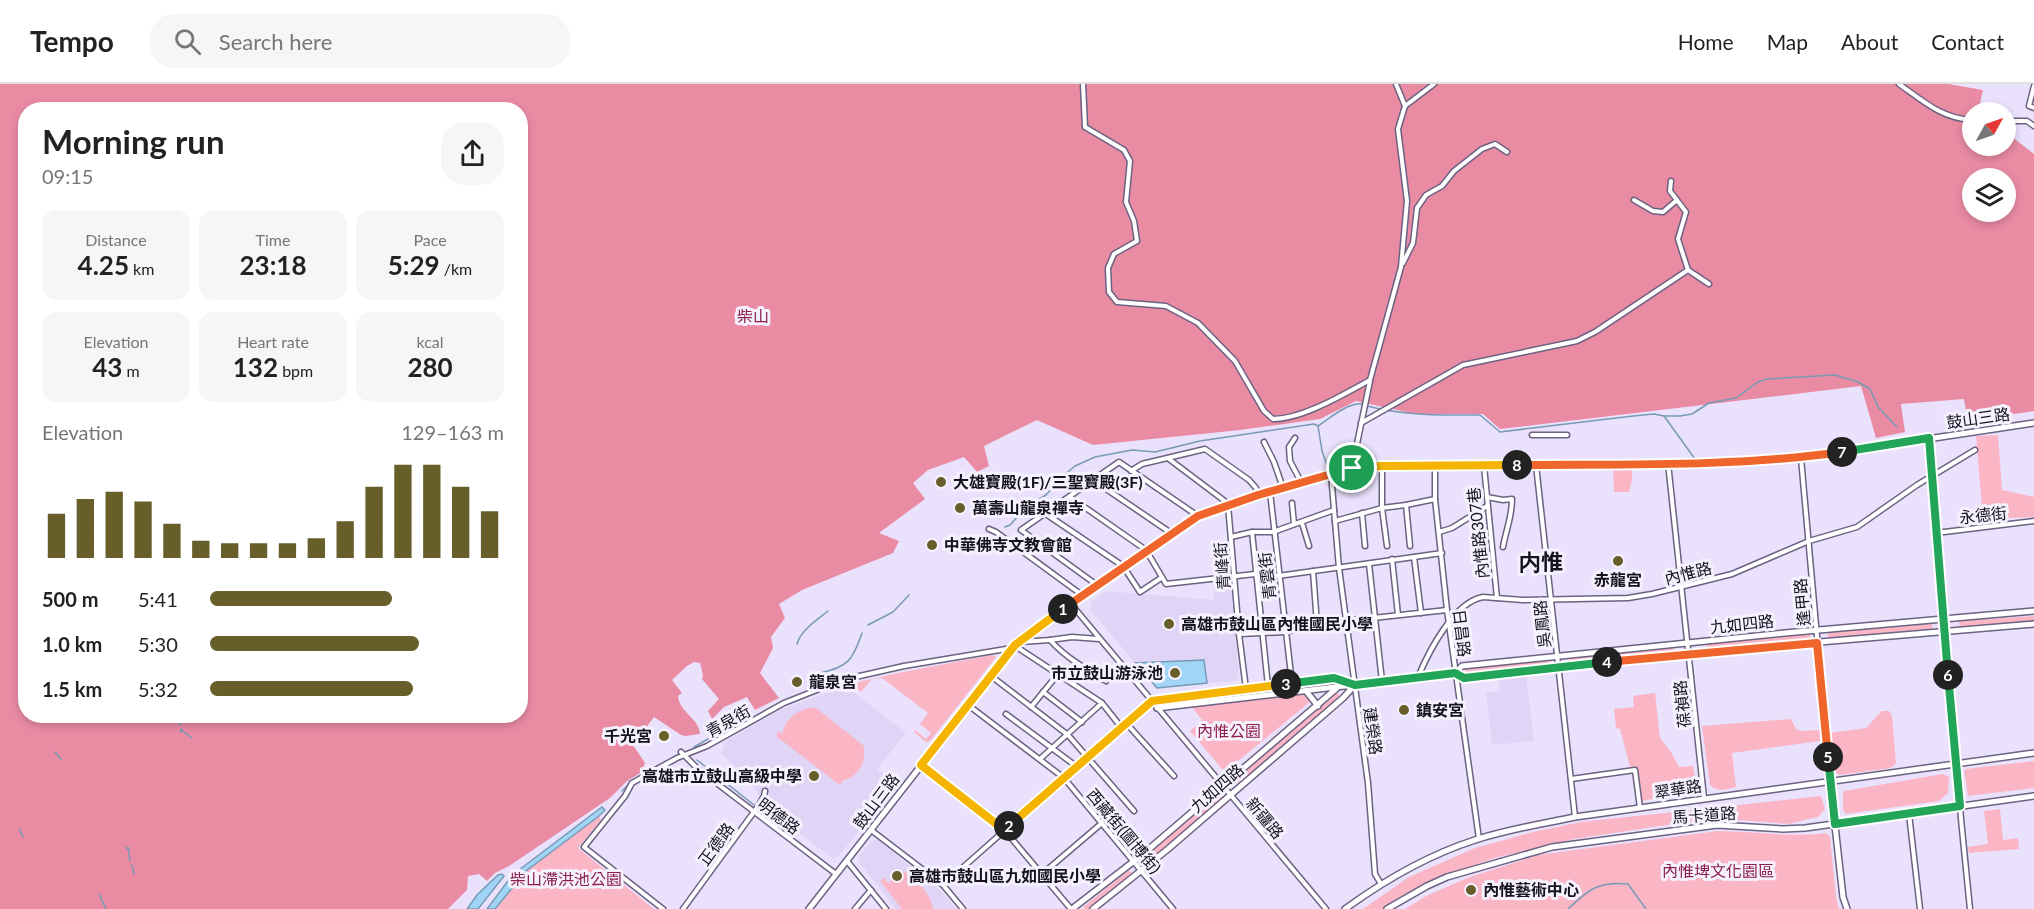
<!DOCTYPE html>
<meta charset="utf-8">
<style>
body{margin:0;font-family:Lato,"Noto Sans TC",sans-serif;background:#f6f6f6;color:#222;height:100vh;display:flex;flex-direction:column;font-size:22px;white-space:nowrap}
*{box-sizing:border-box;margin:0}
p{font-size:20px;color:#767676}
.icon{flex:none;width:33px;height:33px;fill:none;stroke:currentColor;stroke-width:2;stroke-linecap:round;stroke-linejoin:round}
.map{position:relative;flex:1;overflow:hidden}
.sheet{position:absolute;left:18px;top:18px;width:510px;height:621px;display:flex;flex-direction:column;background:#fff;border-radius:24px;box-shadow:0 3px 9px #0003}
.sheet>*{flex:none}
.needle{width:39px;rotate:50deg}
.tools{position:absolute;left:1962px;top:18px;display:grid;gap:12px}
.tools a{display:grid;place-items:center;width:54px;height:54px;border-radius:50%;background:#fff;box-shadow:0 3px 9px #0003;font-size:30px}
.pin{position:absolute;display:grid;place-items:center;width:51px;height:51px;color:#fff;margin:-26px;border:3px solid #fff;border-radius:50%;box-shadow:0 2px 6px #0007}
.km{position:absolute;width:30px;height:30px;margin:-15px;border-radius:50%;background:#222;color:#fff;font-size:16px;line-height:30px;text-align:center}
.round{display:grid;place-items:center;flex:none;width:63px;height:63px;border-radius:24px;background:#f6f6f6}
.summary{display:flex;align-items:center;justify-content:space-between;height:102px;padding:0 24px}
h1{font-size:33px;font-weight:700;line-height:45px}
.figures{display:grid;grid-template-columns:repeat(3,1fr);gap:9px;height:102px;padding:6px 24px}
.figures div{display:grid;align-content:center;border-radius:15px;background:#f6f6f6;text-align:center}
.figures b{font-size:26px;font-weight:700}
.figures small{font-size:16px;font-weight:400}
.figures p{font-size:16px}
.chart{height:168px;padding:12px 24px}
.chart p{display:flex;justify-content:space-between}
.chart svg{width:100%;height:108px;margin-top:6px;stroke:#675e2a;stroke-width:6}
ul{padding:0 24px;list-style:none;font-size:20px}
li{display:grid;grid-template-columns:96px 72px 1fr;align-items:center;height:45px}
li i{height:15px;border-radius:8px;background:#675e2a}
header{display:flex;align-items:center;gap:36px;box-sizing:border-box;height:84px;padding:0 30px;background:#fff;border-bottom:2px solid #e0e0e0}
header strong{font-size:28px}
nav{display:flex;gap:33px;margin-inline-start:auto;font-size:21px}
.search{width:420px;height:54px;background:#f6f6f6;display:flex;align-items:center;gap:15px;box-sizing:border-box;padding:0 21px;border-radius:24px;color:#767676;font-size:22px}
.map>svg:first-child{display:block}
.built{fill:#e0d5f7}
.green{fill:#fbb6c6}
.forest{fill:#ea8ba4;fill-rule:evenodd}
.water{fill:#a0d5f6;stroke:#779ab5;stroke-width:1.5}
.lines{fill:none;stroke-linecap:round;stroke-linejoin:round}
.stream{stroke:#779ab5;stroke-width:1.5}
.minor-casing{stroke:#6c6281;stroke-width:7}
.tertiary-casing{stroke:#6c6281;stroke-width:8}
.minor{stroke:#fff;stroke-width:4}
.tertiary{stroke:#fff;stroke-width:5}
.split-1-casing{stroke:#fff;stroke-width:12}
.split-2-casing{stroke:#fff;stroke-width:12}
.split-3-casing{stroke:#fff;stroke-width:12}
.split-4-casing{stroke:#fff;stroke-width:12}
.split-5-casing{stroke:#fff;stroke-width:12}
.split-6-casing{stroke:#fff;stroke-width:12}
.split-7-casing{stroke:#fff;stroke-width:12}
.split-8-casing{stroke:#fff;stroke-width:12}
.split-9-casing{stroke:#fff;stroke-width:12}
.split-1{stroke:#f0652b;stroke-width:8}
.split-2{stroke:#f5b400;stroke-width:8}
.split-3{stroke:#f5b400;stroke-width:8}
.split-4{stroke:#22a559;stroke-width:8}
.split-5{stroke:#f0652b;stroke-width:8}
.split-6{stroke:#22a559;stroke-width:8}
.split-7{stroke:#22a559;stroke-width:8}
.split-8{stroke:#f0652b;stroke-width:8}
.split-9{stroke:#f5b400;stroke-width:8}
.poi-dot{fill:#675e2a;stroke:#f5f1ff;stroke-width:2}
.labels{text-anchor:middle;stroke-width:6;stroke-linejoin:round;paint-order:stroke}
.park-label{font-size:16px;fill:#8d1e48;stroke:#f5f1ff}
.street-label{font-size:16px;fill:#16121e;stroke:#f5f1ff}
.poi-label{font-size:16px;font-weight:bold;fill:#16121e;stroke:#f5f1ff;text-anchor:start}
.district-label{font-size:22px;font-weight:bold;fill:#16121e;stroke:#f5f1ff}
</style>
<header>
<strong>Tempo</strong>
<div class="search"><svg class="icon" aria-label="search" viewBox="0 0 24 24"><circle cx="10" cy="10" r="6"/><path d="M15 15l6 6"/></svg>Search here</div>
<nav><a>Home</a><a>Map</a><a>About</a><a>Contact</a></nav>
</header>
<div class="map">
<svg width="2034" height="825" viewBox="0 0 2034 825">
<rect width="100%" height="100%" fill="#eae1fd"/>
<g class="built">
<path d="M1226 497 1231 503 1239 593 1235 597 1207 599 1204 576 1135 579 1090 525 1091 518 1105 507 1214 516 1213 498Z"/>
<path d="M1526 590 1534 657 1492 661 1486 608 1500 607 1499 593Z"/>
<path d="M846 602 906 649 877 685 895 699 894 701 840 771 833 775 757 717 759 714 758 709 721 668 724 663 723 659 780 626Z"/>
<path d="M873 756H878L940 806 956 825H896L859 778V772Z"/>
</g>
<g class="green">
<path d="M1998 351 2002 406 2034 413V433L1983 435 1976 352Z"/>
<path d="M1613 386H1632V396L1629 408H1614Z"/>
<path d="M2034 532V538L1960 543 1959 537Z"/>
<path d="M1932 539 1933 545 1828 554V548Z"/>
<path d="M1810 550V556L1707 566V559Z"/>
<path d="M1673 562V568L1569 579V573Z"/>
<path d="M992 571 996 573 930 657 926 658 914 648 915 646 926 655 931 649 920 640 928 629 882 594 872 595 861 608 850 600 898 589Z"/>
<path d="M1550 574 1551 580 1466 590 1465 585Z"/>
<path d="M1337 608 1341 613 1239 699 1235 694Z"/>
<path d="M1655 609 1660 654 1671 668 1679 683 1693 682 1696 700 1688 709 1641 717 1636 683H1630L1620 645 1616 644 1614 625 1634 623 1633 612Z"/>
<path d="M1305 610 1311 617 1227 686 1222 685 1190 647 1202 636 1191 622Z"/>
<path d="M810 624H816L864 662C866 678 859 693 842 697L840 701 776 652 779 647 782 650C786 635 795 627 810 624Z"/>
<path d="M1882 627H1889L1892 632 1896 679 1891 684 1839 691 1834 686 1829 649 1866 644Z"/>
<path d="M1791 635 1796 645 1801 647 1820 646V657L1732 669 1736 703C1727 705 1717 709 1710 701L1702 642Z"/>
<path d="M2034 677V704L1968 712 1964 687 1966 685Z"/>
<path d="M1943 690 1949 693 1948 709 1939 717 1846 730 1843 726V708L1844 707Z"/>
<path d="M1219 708 1223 714 1148 779 1143 773Z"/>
<path d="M1821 712 1825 725 1818 733 1788 740 1713 734 1574 755 1494 774 1447 791 1386 825H1363L1409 793 1475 764 1533 748 1581 738Z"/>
<path d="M2000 725 2003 756 2018 754 2019 765 1969 769 1968 763 1988 760 1984 727Z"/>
<path d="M599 732 601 736 578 764 654 825H495L526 787Z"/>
<path d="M1718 747C1754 747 1790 754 1826 749L1830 753 1836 813 1839 825H1405L1428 811 1470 793 1538 771Z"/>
<path d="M1129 786 1133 791 1091 825H1085L1083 823Z"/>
<path d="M904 788C915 792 933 813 933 825H902L880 797 884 794 889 800 894 791Z"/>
</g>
<path class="forest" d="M0 0H1948L1983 6 1978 28H1972V62H2006V48L2034 70V327L1968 337 1964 315 1901 320 1905 348 1876 354 1861 302 1500 345 1483 330H1415L1356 317 1320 335 1240 346 1093 361 1037 336 984 362 989 382 977 388 964 373 928 386 913 399 925 415 879 449 899 457 893 469 802 506 779 520 785 534 771 553 773 564 760 589 779 614 755 626 747 613 724 623 712 635 708 627 719 615 702 595 703 591 700 579 694 578 687 582 672 596 682 609 678 612C679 628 699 634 700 650L685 652 681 651 654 633 633 661 645 679 642 688 627 697 610 714 509 782 495 789 487 797 479 790 468 792 467 806 448 825H0ZM26 26H520V632H26ZM1972 94H2006V128H1972Z"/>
<g class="water">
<path d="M1204 576 1207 599 1157 604 1135 579Z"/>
<path d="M602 723 605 726 599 732 526 787 495 825H487L511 793 519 786Z"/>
<path d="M502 790 504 792 478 825H467L477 811 498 791Z"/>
</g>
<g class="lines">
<g class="stream">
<path d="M1367 322C1405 332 1441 331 1480 331L1500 348 1633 332 1654 330 1664 332H1680L1692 330 1709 319 1736 314 1758 298 1767 295 1835 291 1858 298 1870 305 1878 323 1897 343"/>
<path d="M1664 332 1695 375"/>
<path d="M1318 342 1322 367 1328 384"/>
<path d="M1005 443 1010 441 1027 422 1046 411 1063 392 1075 382 1095 373 1132 366 1155 368 1200 357 1314 340 1318 342C1330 334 1348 318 1363 320"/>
<path d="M868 541 893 528 909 511"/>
<path d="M797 560C801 546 817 536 828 527"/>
<path d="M820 589C848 583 853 576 862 549"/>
<path d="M174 634 181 641"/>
<path d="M181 646 192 654"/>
<path d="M180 648 182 645"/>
<path d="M694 663 708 655"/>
<path d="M55 668 61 675"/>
<path d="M697 676 754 721"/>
<path d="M644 690 661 680"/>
<path d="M622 707 632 697"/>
<path d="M19 745 23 753"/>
<path d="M126 764H129"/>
<path d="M128 764 130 777"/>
<path d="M132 781 134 790"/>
<path d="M99 810 106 825"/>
<path d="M1568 825C1588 806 1598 797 1628 800L1646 825"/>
</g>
<g class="minor-casing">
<g id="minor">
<path d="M1083 0 1085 43 1124 66 1130 77 1126 118 1134 137 1137 157 1114 170 1108 184 1109 208 1117 218 1166 222 1198 239 1235 277 1264 327 1273 335C1303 335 1344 310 1370 296L1401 183 1407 117 1398 45 1405 22 1396 0"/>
<path d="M1899 0C1923 17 1941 34 1972 36"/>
<path d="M2034 2 2029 22 2034 24"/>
<path d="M1405 22 1434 0"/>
<path d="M2006 37H2027L2034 42"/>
<path d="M1671 97 1670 107 1686 128 1678 155 1688 186 1709 200"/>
<path d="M1634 116 1653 127 1663 128 1677 116"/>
<path d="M1403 179 1413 159 1417 124 1426 111 1442 102 1454 87 1482 65 1495 60 1507 68"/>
<path d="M1361 339 1463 281 1577 257 1595 248 1688 186"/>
<path d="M1532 351H1567"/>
<path d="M1295 354 1289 363 1290 377 1301 398"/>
<path d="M1929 355C1940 512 1954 669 1970 825"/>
<path d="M1264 358 1274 378 1283 404"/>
<path d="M1801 374 1830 697"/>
<path d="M1169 375 1230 421"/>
<path d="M1668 379 1704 714"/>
<path d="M1435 381V415L1447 526 1479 755"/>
<path d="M1536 381 1575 733"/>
<path d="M1382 382V424L1387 462"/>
<path d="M1484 382 1497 514"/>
<path d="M1352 384 1370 297"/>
<path d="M1131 387 1142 380 1205 365 1249 396 1256 404 1258 411"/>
<path d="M1331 390 1339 484 1368 699 1375 790 1381 800"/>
<path d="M1093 396 1171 449"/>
<path d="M1270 408 1293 608"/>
<path d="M1070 413 1146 466 1166 500 1255 490 1278 492 1414 473"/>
<path d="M1487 413 1503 416 1512 415C1512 433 1506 446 1503 463"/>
<path d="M1292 419 1294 440"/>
<path d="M1228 421 1239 550 1247 613"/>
<path d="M1406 421 1410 462"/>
<path d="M1362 429 1365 462"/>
<path d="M1046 430 1123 482 1140 508 1161 494"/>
<path d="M1335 437 1382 424 1406 421 1435 415"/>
<path d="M1302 439 1309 462"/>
<path d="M989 445 996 448 1082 511"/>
<path d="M1252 448 1268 602"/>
<path d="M1439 448 1452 444 1487 422"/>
<path d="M1936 449 2034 437"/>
<path d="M1231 453 1252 448H1273L1334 426"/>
<path d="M1392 475 1398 531"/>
<path d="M1369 480 1382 597"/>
<path d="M1313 487 1317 540 1447 526"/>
<path d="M1097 501 1021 446 1119 378 1198 432"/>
<path d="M1071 520 1326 825"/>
<path d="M1421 529 1414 473 1442 469"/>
<path d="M1239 550 1285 548 1317 540"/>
<path d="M1050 556C1065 573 1087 586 1106 597"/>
<path d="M1020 558 1050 556 1072 553 1099 555"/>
<path d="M1015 562 1102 619 1121 643"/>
<path d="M991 592 1068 651 1134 727"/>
<path d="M1418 593C1429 567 1454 518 1483 513L1523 516 1628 514 1652 510 1732 490 1809 457 1857 443 1917 401 1975 366"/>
<path d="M1043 608 1082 638"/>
<path d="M968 621 1064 694 1173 825"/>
<path d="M1031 623 1058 590"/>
<path d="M1006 630 1076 682"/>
<path d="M1126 639 1174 692"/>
<path d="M681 668 698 685 836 790"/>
<path d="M1040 675 1102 619"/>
<path d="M921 681 1001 742 1071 825"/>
<path d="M1571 695 1635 686 1640 724"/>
<path d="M1909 730 1920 825"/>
<path d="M871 746 943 801 963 825"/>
<path d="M847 777 886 825"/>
<path d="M1041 791 1102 739"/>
<path d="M943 801 1151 617"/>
<path d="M663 825 584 763 625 712 632 699 677 674 707 662 784 619 842 596 904 582 1012 564"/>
<path d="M683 825 759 721 764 712 765 707"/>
<path d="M855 825 871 806"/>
</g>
</g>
<g class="tertiary-casing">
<g id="tertiary">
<path d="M1455 589 1462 582 1785 549 2034 527"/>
<path d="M1306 607 1318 622"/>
<path d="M1151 617 1333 594 1353 600"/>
<path d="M1157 624 1455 589 1464 594 1688 569 2034 540"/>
<path d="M1830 697 1843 813 1847 825"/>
<path d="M809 825 1013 564 1025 552 1123 482 1198 432 1258 411 1331 390 1360 383 1694 379 1801 374 2034 339"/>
<path d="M1072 825 1142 771 1337 604"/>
<path d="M1093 825 1168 765 1343 614 1355 601"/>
<path d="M1345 825C1385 796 1428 771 1475 756 1508 745 1542 740 1575 733L2034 669"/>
<path d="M1387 825 1427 802 1447 793 1552 763 1717 741 1783 745 1805 744 2034 712"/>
</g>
</g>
<use href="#minor" class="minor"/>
<use href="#tertiary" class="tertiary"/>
</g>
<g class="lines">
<g class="split-1-casing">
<path id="split-1" d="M1063 525 1198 432 1258 411 1352 384"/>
</g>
<g class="split-2-casing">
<path id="split-2" d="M1009 742 1004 746 921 681 1015 561 1063 525"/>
</g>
<g class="split-3-casing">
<path id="split-3" d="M1009 742 1152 617 1286 600"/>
</g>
<g class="split-4-casing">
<path id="split-4" d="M1286 600 1334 594 1355 601 1455 589 1464 594 1607 578"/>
</g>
<g class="split-5-casing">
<path id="split-5" d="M1607 578 1817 559 1828 673"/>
</g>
<g class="split-6-casing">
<path id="split-6" d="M1828 673 1835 740 1960 722 1948 591"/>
</g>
<g class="split-7-casing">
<path id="split-7" d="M1842 368 1929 354 1948 591"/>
</g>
<g class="split-8-casing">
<path id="split-8" d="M1517 381C1625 380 1735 383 1842 368"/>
</g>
<g class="split-9-casing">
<path id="split-9" d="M1352 384 1382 382 1517 381"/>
</g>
<use href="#split-1" class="split-1"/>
<use href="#split-2" class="split-2"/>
<use href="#split-3" class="split-3"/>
<use href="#split-4" class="split-4"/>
<use href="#split-5" class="split-5"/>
<use href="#split-6" class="split-6"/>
<use href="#split-7" class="split-7"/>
<use href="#split-8" class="split-8"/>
<use href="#split-9" class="split-9"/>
</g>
<g class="poi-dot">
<circle cx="941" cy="398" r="6"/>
<circle cx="960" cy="424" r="6"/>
<circle cx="932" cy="461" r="6"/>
<circle cx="1618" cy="477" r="6"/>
<circle cx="1169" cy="540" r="6"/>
<circle cx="1175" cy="589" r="6"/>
<circle cx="797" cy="598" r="6"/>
<circle cx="1404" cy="626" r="6"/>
<circle cx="664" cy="652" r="6"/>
<circle cx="814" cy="692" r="6"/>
<circle cx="897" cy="792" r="6"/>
<circle cx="1471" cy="806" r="6"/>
</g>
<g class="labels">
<g class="park-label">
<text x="753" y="238">柴山</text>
<text x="1229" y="653">內惟公園</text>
<text x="1718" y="793">內惟埤文化園區</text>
<text x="566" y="801">柴山滯洪池公園</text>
</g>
<g class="street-label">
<text transform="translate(1978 334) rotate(-8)" y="6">鼓山三路</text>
<text transform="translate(1983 431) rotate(-6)" y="6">永德街</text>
<text transform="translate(1478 449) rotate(-96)" y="6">內惟路307巷</text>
<text transform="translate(1222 482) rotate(-95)" y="6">青峰街</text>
<text transform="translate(1688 489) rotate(-14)" y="6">內惟路</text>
<text transform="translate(1267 492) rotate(-97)" y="6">青雲街</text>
<text transform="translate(1802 518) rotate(-95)" y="6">逢甲路</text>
<text transform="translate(1542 540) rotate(-96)" y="6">吳鳳路</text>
<text transform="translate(1742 540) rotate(-6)" y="6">九如四路</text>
<text transform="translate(1462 549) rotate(83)" y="6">日昌路</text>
<text transform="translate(1682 620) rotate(-96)" y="6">葆禎路</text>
<text transform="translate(728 637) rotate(-29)" y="6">青泉街</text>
<text transform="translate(1373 647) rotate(82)" y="6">建榮路</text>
<text transform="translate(1217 704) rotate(-41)" y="6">九如四路</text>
<text transform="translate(1678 705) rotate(-9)" y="6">翠華路</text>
<text transform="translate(876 717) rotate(-53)" y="6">鼓山三路</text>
<text transform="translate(1704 731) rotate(-4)" y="6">馬卡道路</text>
<text transform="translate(779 732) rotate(37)" y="6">明德路</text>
<text transform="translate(1265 734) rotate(50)" y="6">新疆路</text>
<text transform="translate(1124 747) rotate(50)" y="6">西藏街(圖博街)</text>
<text transform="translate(716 760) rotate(-54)" y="6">正德路</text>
</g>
<g class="poi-label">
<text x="953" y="404">大雄寶殿(1F)/三聖寶殿(3F)</text>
<text x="972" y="430">萬壽山龍泉禪寺</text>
<text x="944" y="467">中華佛寺文教會館</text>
<text x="1618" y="502" text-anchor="middle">赤龍宮</text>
<text x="1181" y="546">高雄市鼓山區內惟國民小學</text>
<text x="1163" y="595" text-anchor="end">市立鼓山游泳池</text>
<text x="809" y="604">龍泉宮</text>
<text x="1416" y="632">鎮安宮</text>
<text x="652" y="658" text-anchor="end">千光宮</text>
<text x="802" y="698" text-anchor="end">高雄市立鼓山高級中學</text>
<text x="909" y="798">高雄市鼓山區九如國民小學</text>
<text x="1483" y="812">內惟藝術中心</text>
</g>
<g class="district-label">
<text x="1541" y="486">内惟</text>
</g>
</g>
</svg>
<div class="tools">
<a><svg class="needle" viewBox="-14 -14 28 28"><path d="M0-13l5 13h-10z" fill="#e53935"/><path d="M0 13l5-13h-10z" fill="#767676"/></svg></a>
<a><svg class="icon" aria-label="layers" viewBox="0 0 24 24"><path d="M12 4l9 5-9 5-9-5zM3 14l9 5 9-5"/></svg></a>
</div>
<div class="pin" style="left:1352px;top:384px;background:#1e9e55"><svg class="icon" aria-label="arrive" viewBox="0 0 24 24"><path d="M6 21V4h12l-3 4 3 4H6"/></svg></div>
<b class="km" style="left:1063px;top:525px">1</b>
<b class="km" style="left:1009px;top:742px">2</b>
<b class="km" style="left:1286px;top:600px">3</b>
<b class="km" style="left:1607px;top:578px">4</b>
<b class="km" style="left:1828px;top:673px">5</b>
<b class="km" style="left:1948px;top:591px">6</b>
<b class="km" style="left:1842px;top:368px">7</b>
<b class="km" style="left:1517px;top:381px">8</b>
<section class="sheet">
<div class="summary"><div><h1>Morning run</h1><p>09:15</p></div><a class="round"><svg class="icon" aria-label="share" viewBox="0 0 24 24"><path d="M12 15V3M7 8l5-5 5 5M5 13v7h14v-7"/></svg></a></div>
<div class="figures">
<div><p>Distance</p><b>4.25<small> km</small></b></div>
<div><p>Time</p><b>23:18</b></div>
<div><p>Pace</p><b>5:29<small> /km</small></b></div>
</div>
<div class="figures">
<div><p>Elevation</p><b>43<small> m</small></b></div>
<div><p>Heart rate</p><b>132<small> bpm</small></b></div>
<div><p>kcal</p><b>280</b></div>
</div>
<div class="chart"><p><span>Elevation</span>129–163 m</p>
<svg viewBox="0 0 160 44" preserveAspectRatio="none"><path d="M5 44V26M15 44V20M25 44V17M35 44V21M45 44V30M55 44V37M65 44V38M75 44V38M85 44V38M95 44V36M105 44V29M115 44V15M125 44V6M135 44V6M145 44V15M155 44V25"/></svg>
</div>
<ul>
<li><b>500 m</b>5:41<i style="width:62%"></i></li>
<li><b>1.0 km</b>5:30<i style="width:71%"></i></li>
<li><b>1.5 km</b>5:32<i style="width:69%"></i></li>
</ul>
</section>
</div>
